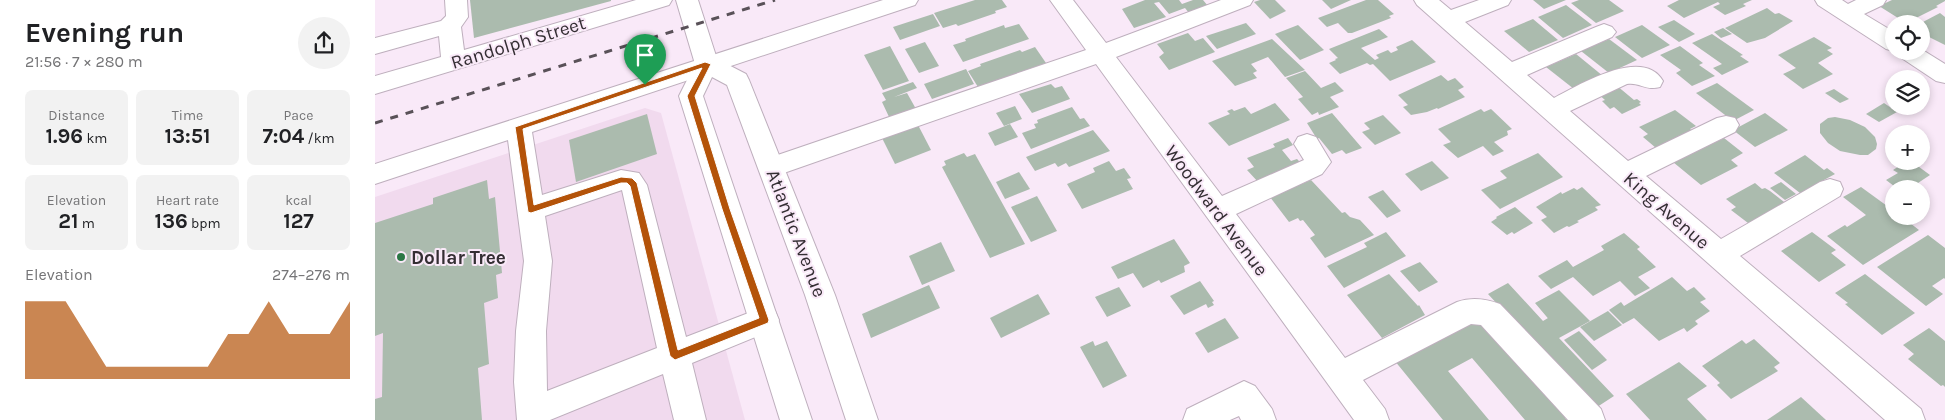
<!DOCTYPE html>
<meta charset="utf-8">
<style>
body{margin:0;font-family:Karla,sans-serif;background:#f2f2f2;color:#202124;height:100vh;display:flex;flex-direction:column;font-size:19px;white-space:nowrap}
*{box-sizing:border-box;margin:0}
p{font-size:16px;color:#757577}
.icon{flex:none;width:28px;height:28px;fill:none;stroke:currentColor;stroke-width:2;stroke-linecap:round;stroke-linejoin:round}
.map{position:relative;flex:1;overflow:hidden}
.drawer{display:flex;flex-direction:column;background:#fff;width:375px}
.drawer>*{flex:none}
.controls{position:absolute;left:1510px;top:15px;display:grid;gap:10px}
.controls a{display:grid;place-items:center;width:45px;height:45px;border-radius:50%;background:#fff;box-shadow:0 2px 8px #0003;font-size:25px}
.pin{position:absolute;display:grid;place-items:center;width:42px;height:42px;color:#fff;margin:-51px -21px;border-radius:50% 50% 50% 0;rotate:-45deg;box-shadow:0 0 5px #0007}
.pin .icon{rotate:45deg}
.round{display:grid;place-items:center;flex:none;width:52px;height:52px;border-radius:26px;background:#f2f2f2}
.headline{display:flex;align-items:center;justify-content:space-between;height:85px;padding:0 25px}
h1{font-size:28px;font-weight:700;line-height:38px}
.stats{display:grid;grid-template-columns:repeat(3,1fr);gap:8px;height:85px;padding:5px 25px}
.stats div{display:grid;align-content:center;border-radius:8px;background:#f2f2f2;text-align:center}
.stats b{font-size:21px;font-weight:700}
.stats small{font-size:14px;font-weight:400}
.stats p{font-size:14px}
.chart{height:140px;padding:10px 25px}
.chart p{display:flex;justify-content:space-between}
.chart svg{width:100%;height:90px;margin-top:5px;fill:#b45309;opacity:.7}
main{display:flex;flex:1;min-height:0}
.map>svg:first-child{display:block}
.built{fill:#f1daee}
.building{fill:#abbbae}
.lines{fill:none;stroke-linecap:round;stroke-linejoin:round}
.minor-casing{stroke:#beafbd;stroke-width:2}
.major-casing{stroke:#beafbd;stroke-width:2}
.minor{fill:#fff;fill-rule:evenodd}
.major{fill:#fff;fill-rule:evenodd}
.rail{stroke:#595158;stroke-width:3;stroke-dasharray:8 8;stroke-linecap:butt}
.route{fill:#b45309;stroke:#fff;fill-rule:evenodd}
.poi-dot{fill:#2b7745;stroke:#f9e9f8;stroke-width:2}
.labels{text-anchor:middle;stroke-width:4;stroke-linejoin:round;paint-order:stroke}
.street-label{font-size:19px;fill:#342e33;stroke:#f9e9f8}
.poi-label{font-size:19px;font-weight:bold;fill:#342e33;stroke:#f9e9f8;text-anchor:start}
</style>
<main>
<section class="drawer">
<div class="headline"><div><h1>Evening run</h1><p>21:56 · 7 × 280 m</p></div><a class="round"><svg class="icon" aria-label="share" viewBox="0 0 24 24"><path d="M12 15V3M7 8l5-5 5 5M5 13v7h14v-7"/></svg></a></div>
<div class="stats">
<div><p>Distance</p><b>1.96<small> km</small></b></div>
<div><p>Time</p><b>13:51</b></div>
<div><p>Pace</p><b>7:04<small> /km</small></b></div>
</div>
<div class="stats">
<div><p>Elevation</p><b>21<small> m</small></b></div>
<div><p>Heart rate</p><b>136<small> bpm</small></b></div>
<div><p>kcal</p><b>127</b></div>
</div>
<div class="chart"><p><span>Elevation</span>274–276 m</p>
<svg viewBox="0 0 160 44" preserveAspectRatio="none"><path d="M0 44V6L10 6L20 6L30 22L40 38L50 38L60 38L70 38L80 38L90 38L100 22L110 22L120 6L130 22L140 22L150 22L160 6V44z"/></svg>
</div>
</section>
<div class="map">
<svg width="1570" height="420" viewBox="0 0 1570 420">
<rect width="100%" height="100%" fill="#f9e9f8"/>
<path class="built" d="M270 108 286 113 370 420H0V197Z"/>
<g class="building">
<path d="M95 0H236V1L99 38Z"/>
<path d="M600 0H627L632 7 620 11 621 13 583 26 581 24 568 28 559 13Z"/>
<path d="M770 0H804L807 4 818 0H828L833 6 814 13 810 8 794 14 784 2 779 3 791 17 759 28 747 9Z"/>
<path d="M885 0H900L911 11 895 19 879 2Z"/>
<path d="M947 0H976L956 9Z"/>
<path d="M991 0H1003L1019 14 1014 16 1016 18 977 33H973L963 23 952 27 943 18Z"/>
<path d="M1158 0H1191L1169 9Z"/>
<path d="M1204 0H1234L1249 11 1221 23 1196 3Z"/>
<path d="M1304 0H1377L1368 4 1371 6 1350 15 1338 7 1345 4 1343 2 1309 18 1292 6Z"/>
<path d="M1517 0H1570V1L1561 6 1563 7 1531 23 1504 6Z"/>
<path d="M1191 5 1217 25 1188 38 1163 17Z"/>
<path d="M1392 8 1400 14 1404 13 1418 21 1390 38 1372 43 1350 28Z"/>
<path d="M1565 13 1570 17V45L1546 33V23Z"/>
<path d="M558 14 565 26 525 40 518 27Z"/>
<path d="M1158 19 1183 40 1154 52 1129 31Z"/>
<path d="M1299 20 1320 34 1304 42 1283 27Z"/>
<path d="M871 23 881 34 842 49 831 36Z"/>
<path d="M644 24 654 39 588 62 578 45 591 41 590 39 629 25 630 28Z"/>
<path d="M923 25 949 50 925 60 900 34Z"/>
<path d="M1267 25 1295 45 1267 58 1240 37Z"/>
<path d="M1348 28 1357 34 1346 38 1339 32Z"/>
<path d="M1004 29 1013 37 986 48 1000 60 1004 58 1001 55 1013 50 1016 53 1023 50 1021 47 1037 40 1061 62 1015 81 998 64 995 65 992 63 965 74 954 63 961 60 960 59 963 58 954 49Z"/>
<path d="M813 33 820 41 828 38 840 52 794 70 784 57 789 53 782 44Z"/>
<path d="M1337 34 1368 55 1365 56 1374 62 1347 75 1338 68 1347 64 1317 43Z"/>
<path d="M1439 37 1457 48 1452 50 1458 54 1443 63 1458 74 1428 89 1408 74 1421 68 1403 55Z"/>
<path d="M897 39 930 70 910 77 893 57 876 64 882 71 878 73 882 78 860 86 837 61Z"/>
<path d="M1234 39 1262 60 1234 73 1206 51Z"/>
<path d="M550 42 564 66 544 73 530 49Z"/>
<path d="M515 46 534 81 508 90 489 55Z"/>
<path d="M1305 46 1328 63 1324 65 1340 76 1317 86 1301 73 1306 70 1285 55Z"/>
<path d="M660 47 671 63 603 87 593 71 606 66 605 64 645 50 647 52Z"/>
<path d="M1201 54 1228 76 1199 89 1171 67Z"/>
<path d="M591 69 599 84 557 99 549 84Z"/>
<path d="M930 71 946 88 960 82 969 91 955 97 964 107 944 115 943 112 937 115 923 99 928 97 911 78Z"/>
<path d="M1066 75 1073 81 1080 78 1089 87 1083 90 1090 97 1063 109 1062 108 1052 112 1036 115 1028 107 1033 105 1023 95Z"/>
<path d="M538 82 542 88 519 97 532 93 541 109 515 119 507 102 511 100 507 93Z"/>
<path d="M1342 83 1379 110 1358 121 1321 93Z"/>
<path d="M676 84 680 88 687 86 695 99 657 113 644 94Z"/>
<path d="M1241 85 1259 100 1262 99 1266 102 1264 103 1266 105 1247 114 1239 107 1235 109 1227 101 1230 100 1222 93Z"/>
<path d="M1459 89 1474 99 1465 103 1450 93Z"/>
<path d="M900 103 915 120 854 146 833 123 855 114 852 111 857 109 859 111 870 107 876 114Z"/>
<path d="M1509 103 1522 112 1504 122 1491 114Z"/>
<path d="M640 106 647 119 629 126 621 113Z"/>
<path d="M697 107 705 119 709 118 715 126 656 149 647 133 661 128 659 124 663 123 662 120Z"/>
<path d="M1106 109 1109 112 1116 109 1137 129 1132 131 1133 135 1119 142 1129 151 1118 156 1108 146 1083 158 1068 145 1076 142 1063 129Z"/>
<path d="M1300 110 1321 126 1315 129 1320 133 1281 148 1268 137 1273 134 1264 127Z"/>
<path d="M957 113 987 148 971 154 967 150 957 154 944 138 942 139 932 123Z"/>
<path d="M1390 113 1413 130 1380 147 1358 130Z"/>
<path d="M272 114 282 154 201 182 194 140Z"/>
<path d="M1008 115 1026 133 1000 145 987 132 995 129 989 123Z"/>
<path d="M1460 117 1475 120 1490 127 1500 137 1502 144 1501 149 1493 155H1485L1465 151 1453 143 1445 133V124L1453 118Z"/>
<path d="M635 124 643 137 620 146 613 133Z"/>
<path d="M543 125 556 150 520 164 507 138Z"/>
<path d="M718 130 735 151 694 167 691 163 683 167 680 163 660 171 651 157Z"/>
<path d="M913 138 918 145 907 150 916 161 922 159 927 164 884 183 872 170 879 167 872 158 900 147 898 144Z"/>
<path d="M1349 138 1368 153 1356 160 1363 166 1326 185 1298 162Z"/>
<path d="M589 153 592 157 600 154 650 244 615 258 567 167 571 165 569 161Z"/>
<path d="M1163 153 1188 177 1125 209 1106 190 1132 178 1125 171Z"/>
<path d="M1430 155 1449 170 1452 168 1460 174 1425 193 1399 173Z"/>
<path d="M734 161 741 171 749 168 756 178 752 179 758 189 707 209 692 184 720 172 718 168Z"/>
<path d="M1057 161 1074 178 1046 191 1030 174Z"/>
<path d="M1532 161H1536L1555 175 1534 189H1523L1511 180 1523 173 1518 170Z"/>
<path d="M644 172 655 189 630 199 621 182Z"/>
<path d="M112 180 114 199 120 197 127 273 121 275 123 298 109 303 114 364 103 368 107 420H0V399L7 397 8 333 0 336V223L58 204V198Z"/>
<path d="M936 180 967 213 970 212 975 217 985 220 999 235 950 258 935 238 940 235 928 220 925 221 923 218 914 222 895 197Z"/>
<path d="M1406 182 1421 194 1410 200 1395 188Z"/>
<path d="M1380 183 1387 189 1390 188 1395 191 1413 205 1373 223 1356 210 1361 207 1351 199Z"/>
<path d="M1207 187 1226 205 1220 207 1223 210 1202 221 1204 222 1194 227 1192 226 1179 233 1166 220 1172 217 1161 207 1186 192 1187 194 1199 188 1202 190Z"/>
<path d="M1486 187 1519 211V216H1526L1544 230 1488 265 1452 236 1470 225 1472 227 1491 215 1468 197Z"/>
<path d="M1008 190 1026 211 1012 218 993 197Z"/>
<path d="M662 196 682 231 656 242 636 207Z"/>
<path d="M1140 207 1158 223 1139 234 1137 232 1132 235 1116 222 1122 218 1121 217Z"/>
<path d="M1011 232 1031 256 969 288 952 266 992 247 989 243Z"/>
<path d="M1437 232 1461 250 1456 253 1471 265 1444 282 1406 251Z"/>
<path d="M1249 233 1265 247 1262 249 1281 267 1263 277 1275 288 1260 296 1245 281 1218 296 1198 277 1176 289 1163 276 1192 260 1198 267 1229 250 1226 246Z"/>
<path d="M1553 235 1570 248V279L1569 278 1557 286 1568 294 1551 306 1502 267Z"/>
<path d="M799 239 815 263 809 266 810 272 786 283 784 280 768 288 758 273 743 279 736 267Z"/>
<path d="M566 242 580 271 547 285 534 256Z"/>
<path d="M1045 262 1063 282 1044 292 1025 271Z"/>
<path d="M1014 274 1043 306 1044 305 1050 315 1007 338 972 295Z"/>
<path d="M1490 274 1540 313 1507 335 1470 304 1473 303 1460 293Z"/>
<path d="M1297 277 1312 291 1319 287 1331 299 1325 302 1335 311 1320 321 1323 324 1312 332 1309 328 1284 341 1259 318 1248 324 1234 310 1246 302 1249 306Z"/>
<path d="M825 281 839 301 837 302 839 305 833 308 831 304 809 315 795 296Z"/>
<path d="M1133 283 1168 321 1173 318 1182 329 1160 303 1184 290 1215 321 1184 338 1239 396 1219 409 1113 294Z"/>
<path d="M554 285 565 308 496 338 487 314Z"/>
<path d="M744 287 756 306 732 317 720 297Z"/>
<path d="M663 294 675 314 626 338 615 318Z"/>
<path d="M1233 311 1247 325 1219 341 1205 327Z"/>
<path d="M1097 314 1147 370 1149 369 1192 417 1190 418 1192 420H1150L1097 358 1073 371 1114 420H1068L1015 355Z"/>
<path d="M850 318 864 338 833 353 820 333Z"/>
<path d="M1554 328 1570 341V387L1568 385 1566 386 1533 359 1539 354 1528 345Z"/>
<path d="M1204 331 1232 360 1217 370 1189 340Z"/>
<path d="M1379 339 1405 363 1399 367 1403 371 1356 399 1342 385 1345 383 1327 366 1367 340 1371 344Z"/>
<path d="M718 341 720 346 732 341 752 376 728 388 705 347Z"/>
<path d="M1304 362 1332 386 1312 399 1332 420H1275L1251 394Z"/>
<path d="M1426 397 1451 420H1392Z"/>
</g>
<g class="lines">
<g class="minor-casing">
<g id="minor">
<path d="M70 0H92L93 17 86 27 89 50 261 0H297L294 5 0 94V76L66 57 64 36 0 54V38L66 21 71 16Z"/>
<path d="M508 0H543L540 5 157 132 167 195 246 170 264 173 272 185 311 337 389 307 400 311 404 320 400 329 317 363 331 420H299L288 374 175 420H142L139 382 141 331 149 261 133 140 0 184V164ZM247 190 282 348 172 391 171 331 177 261 170 216Z"/>
<path d="M675 0H698L731 43 846 0H878L875 5 741 57 847 196 929 160 919 144 923 137 932 134 941 137 956 162 947 174 861 214 970 358 1082 302C1097 297 1110 299 1125 304L1226 409 1230 420H1193L1106 325 1096 324 988 380 1010 409 1014 420H979L721 64 406 174 397 177 388 174 384 167 388 160 711 50Z"/>
<path d="M1039 0H1064L1076 10 1104 0H1136L1133 5 1090 22 1137 62 1221 27 1229 24 1237 27 1241 32 1237 37 1152 75 1179 98C1204 85 1268 46 1288 81L1285 87C1270 91 1265 82 1252 84L1195 111 1253 161 1342 118 1351 116 1360 118 1364 125 1360 132 1271 176 1346 239 1445 182 1455 179 1465 182 1468 189 1465 196 1365 256 1546 409 1550 420H1510L1042 5Z"/>
<path d="M1440 0H1467L1473 4 1481 0H1511L1508 5 1489 14 1519 32V51L1511 49 1443 5Z"/>
<path d="M1546 49 1570 64V83L1561 81 1525 57 1521 51H1546Z"/>
<path d="M869 381 880 386 897 409 901 420H866L864 416 855 420H808L812 409Z"/>
</g>
</g>
<g class="major-casing">
<path id="major" d="M301 0H323L342 59 371 74 374 80 460 295 503 420H471L430 295 352 85 337 77 328 96 437 420H405L304 96 320 64Z"/>
</g>
<use href="#minor" class="minor"/>
<use href="#major" class="major"/>
<path class="rail" d="M0 123 400 0"/>
</g>
<path class="route" d="M330 62 336 64 320 96 355 209 394 320 393 323 300 360 295 356 255 186 252 183H246L156 213 153 212 140 127ZM327 68 312 96 347 209 384 318 303 350 262 183 257 178 246 177 159 205 148 129Z"/>
<circle class="poi-dot" cx="26" cy="257" r="5"/>
<g class="labels">
<g class="street-label">
<text transform="translate(143 42) rotate(-17)" y="7">Randolph Street</text>
<text transform="translate(842 210) rotate(53)" y="7">Woodward Avenue</text>
<text transform="translate(1292 210) rotate(41)" y="7">King Avenue</text>
<text transform="translate(422 233) rotate(69)" y="7">Atlantic Avenue</text>
</g>
<g class="poi-label">
<text x="36" y="264">Dollar Tree</text>
</g>
</g>
</svg>
<div class="controls">
<a><svg class="icon" aria-label="locate" viewBox="0 0 24 24"><circle cx="12" cy="12" r="6"/><path d="M12 2v4M12 18v4M2 12h4M18 12h4"/></svg></a>
<a><svg class="icon" aria-label="layers" viewBox="0 0 24 24"><path d="M12 4l9 5-9 5-9-5zM3 14l9 5 9-5"/></svg></a>
<a>+</a>
<a>−</a>
</div>
<div class="pin" style="left:270px;top:85px;background:#1e9e55"><svg class="icon" aria-label="arrive" viewBox="0 0 24 24"><path d="M6 21V4h12l-3 4 3 4H6"/></svg></div>
</div>
</main>
